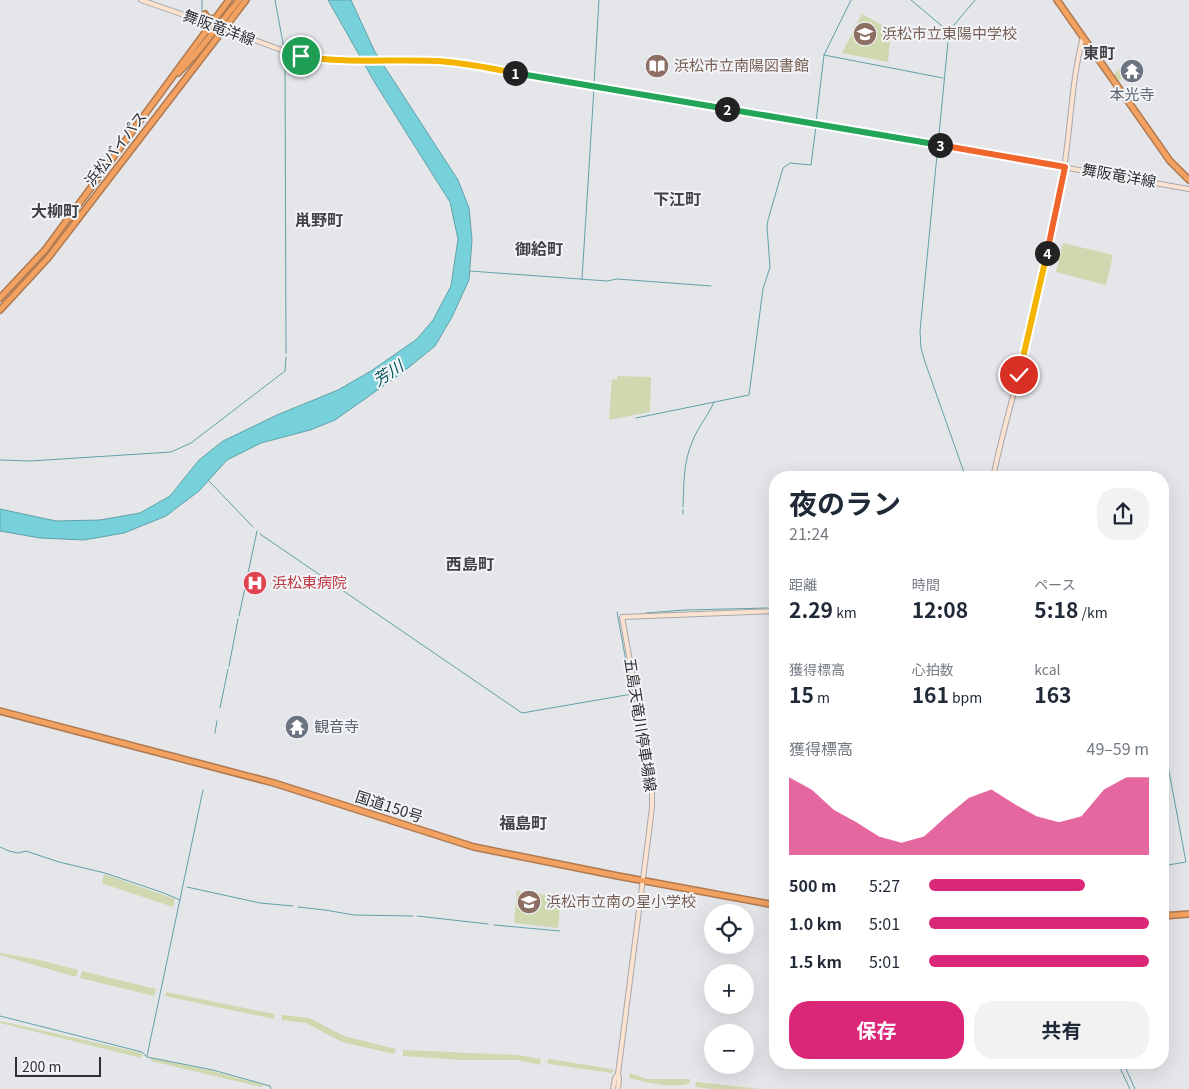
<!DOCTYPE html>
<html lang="ja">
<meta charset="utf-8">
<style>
body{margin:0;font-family:Georgia,"Noto Sans JP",serif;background:#f2f2f3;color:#1f2937;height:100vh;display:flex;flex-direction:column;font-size:19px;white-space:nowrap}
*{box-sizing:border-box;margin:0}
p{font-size:16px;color:#747a83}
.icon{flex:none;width:28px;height:28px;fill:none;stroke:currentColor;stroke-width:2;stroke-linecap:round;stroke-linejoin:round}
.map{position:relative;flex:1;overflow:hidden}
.side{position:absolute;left:769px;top:471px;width:400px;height:598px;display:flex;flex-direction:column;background:#fff;border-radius:20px;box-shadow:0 5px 20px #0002}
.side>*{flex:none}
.tools{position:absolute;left:704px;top:904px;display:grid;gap:10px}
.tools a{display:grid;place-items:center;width:50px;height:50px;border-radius:50%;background:#fff;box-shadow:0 5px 20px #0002;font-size:25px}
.scale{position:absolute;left:15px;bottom:12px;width:86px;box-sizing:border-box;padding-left:5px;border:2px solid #2f3031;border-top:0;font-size:14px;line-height:18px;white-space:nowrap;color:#2f3031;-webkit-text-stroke:4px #f2f4f7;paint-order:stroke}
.pin{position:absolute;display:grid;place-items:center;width:42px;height:42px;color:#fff;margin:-21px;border:2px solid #fff;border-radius:50%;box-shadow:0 1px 5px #0007}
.km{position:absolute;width:25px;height:25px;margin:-12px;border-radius:50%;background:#222;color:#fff;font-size:14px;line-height:25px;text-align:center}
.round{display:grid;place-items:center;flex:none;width:52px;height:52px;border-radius:20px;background:#f2f2f3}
.summary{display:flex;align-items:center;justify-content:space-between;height:85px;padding:0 20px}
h1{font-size:28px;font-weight:700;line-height:38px}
.figures{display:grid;grid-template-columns:repeat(3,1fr);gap:8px;height:85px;padding:5px 20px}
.figures div{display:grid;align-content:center}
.figures b{font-size:21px;font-weight:700}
.figures small{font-size:14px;font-weight:400}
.figures p{font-size:14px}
.chart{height:140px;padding:10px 20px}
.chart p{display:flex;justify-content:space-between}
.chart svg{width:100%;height:90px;margin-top:5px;fill:#db2777;opacity:.7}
.primary-button{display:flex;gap:10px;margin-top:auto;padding:10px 20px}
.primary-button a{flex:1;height:58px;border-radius:20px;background:#db2777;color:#fff;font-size:20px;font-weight:700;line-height:58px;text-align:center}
.primary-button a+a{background:#f2f2f3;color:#1f2937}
ul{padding:0 20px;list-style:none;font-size:16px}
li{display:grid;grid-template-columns:80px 60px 1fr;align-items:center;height:38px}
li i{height:12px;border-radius:6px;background:#db2777}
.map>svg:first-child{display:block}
.green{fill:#cfd8ae}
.water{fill:#77d1da;stroke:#61a1a7}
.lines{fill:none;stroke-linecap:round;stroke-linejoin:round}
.stream{stroke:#61a1a7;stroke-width:1}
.secondary-casing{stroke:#a7a8ac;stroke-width:6}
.highway-casing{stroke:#ae7950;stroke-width:8}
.secondary{stroke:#fbe3cf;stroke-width:4}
.highway{stroke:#f3a160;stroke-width:5}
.split-1-casing{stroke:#fff;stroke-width:10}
.split-2-casing{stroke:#fff;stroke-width:10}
.split-3-casing{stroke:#fff;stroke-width:10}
.split-4-casing{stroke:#fff;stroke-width:10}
.split-5-casing{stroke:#fff;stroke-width:10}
.split-1{stroke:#f5b400;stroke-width:6}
.split-2{stroke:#22a559;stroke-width:6}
.split-3{stroke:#22a559;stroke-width:6}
.split-4{stroke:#f0652b;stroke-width:6}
.split-5{stroke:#f5b400;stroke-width:6}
.labels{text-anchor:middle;stroke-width:4;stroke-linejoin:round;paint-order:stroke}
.street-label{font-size:15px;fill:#2f3031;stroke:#f2f4f7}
.education-label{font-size:15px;fill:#785e54;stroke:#f2f4f7;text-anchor:start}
.worship-label{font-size:15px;fill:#5b616d;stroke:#f2f4f7}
.health-label{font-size:15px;fill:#be3a42;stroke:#f2f4f7;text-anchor:start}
.neighbourhood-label{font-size:16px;font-weight:bold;fill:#424346;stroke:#f2f4f7}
.water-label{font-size:16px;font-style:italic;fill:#02565d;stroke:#f2f4f7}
</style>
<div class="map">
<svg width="1189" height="1089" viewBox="0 0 1189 1089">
<rect width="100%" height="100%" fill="#e5e6ea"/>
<g class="green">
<path d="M862 14 891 30 888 62 842 53Z"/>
<path d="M1130 57 1134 61 1120 81 1113 76Z"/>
<path d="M1063 243 1113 255 1106 285 1056 272Z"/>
<path d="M617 376 651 377 650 412 609 420 612 379 617 380Z"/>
<path d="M104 874 175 899 173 907 104 884 102 883Z"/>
<path d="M517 891 561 897 558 928 514 923Z"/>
<path d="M0 953 35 959 78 970 76 977 0 955Z"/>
<path d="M82 971 156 989 154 996 80 978Z"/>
<path d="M166 992 274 1014V1019L165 996Z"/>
<path d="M282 1015 309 1018 344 1036 396 1049 394 1054 342 1042 306 1023 282 1020Z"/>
<path d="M0 1021 142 1053 141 1058 0 1023Z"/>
<path d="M403 1050 518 1055 541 1059 540 1065 518 1060H461L403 1056Z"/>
<path d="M151 1058 212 1071 264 1085 261 1087 151 1061Z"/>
<path d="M549 1059 612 1069 614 1071 612 1073 549 1064 547 1061Z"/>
<path d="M629 1073 647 1079H690V1083C672 1089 649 1083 630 1078Z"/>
<path d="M696 1082 761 1089H712L695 1087Z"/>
</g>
<path class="water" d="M328 0H351L375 52 458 180 469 208 472 240 469 280 452 317 435 346 403 372 335 420 310 430 261 443 227 460 199 491 166 516 124 533 84 540 40 538 0 531V509L56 521 100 520 140 513 170 496 199 460 223 441 277 415 338 390 371 371 417 339 433 320 451 286 458 239 450 202 375 83Z"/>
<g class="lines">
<g class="stream">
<path d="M275 0 285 54 286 353"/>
<path d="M911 0 948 31"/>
<path d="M202 19V0"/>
<path d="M824 55 943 78"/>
<path d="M594 84 599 0"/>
<path d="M816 122 824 55 851 0"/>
<path d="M470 271 607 281 617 279 711 286"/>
<path d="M582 279 594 88"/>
<path d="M636 418 749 395 763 289 770 267 767 226 768 220 783 168 790 163 811 165 816 126"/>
<path d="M0 460 30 461 171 452 191 443 285 371 286 357"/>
<path d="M966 478 925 362 921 348 920 331 949 31 975 0"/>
<path d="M208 480 253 527"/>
<path d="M683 507C684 484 683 462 693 440 698 427 708 416 714 402"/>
<path d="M683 510V514"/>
<path d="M260 534 522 713 632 694 617 612"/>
<path d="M646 613 685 610 768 608"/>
<path d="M768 614 775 613"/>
<path d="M239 616 257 531"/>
<path d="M229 666 238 619"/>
<path d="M220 708 228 669"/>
<path d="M215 733 217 721"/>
<path d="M1162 734 1186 862 1162 866"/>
<path d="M0 847 9 851 18 853 26 851 59 862 105 873 164 893 180 900"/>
<path d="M187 887 260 903 293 906"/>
<path d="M298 907 325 910 354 915 413 916"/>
<path d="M417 916 488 924"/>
<path d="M494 925 560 931"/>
<path d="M0 1016 142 1052 147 1057 213 1070 270 1086 271 1089"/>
<path d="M147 1056 203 790"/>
<path d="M1117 1062 1130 1089"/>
<path d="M1123 1062 1135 1089"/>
</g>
<g class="secondary-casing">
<g id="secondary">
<path d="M141 0 213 25"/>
<path d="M222 28 287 52 315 58 437 61 475 65 1189 189"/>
<path d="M993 478C1002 432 1016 388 1027 343 1039 291 1050 238 1061 186 1071 136 1070 86 1083 37"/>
<path d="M613 1089 615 1078 618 1074"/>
<path d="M618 1089 619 1078 618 1074 649 832 652 807V783L622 617 775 611"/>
</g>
</g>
<g class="highway-casing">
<g id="highway">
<path d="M1057 0 1170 161 1189 180"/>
<path d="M205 14 207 18 214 19"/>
<path d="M178 73 195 55 239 0"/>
<path d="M0 298 45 250 229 0"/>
<path d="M0 310 48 258 246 0"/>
<path d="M0 711 274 783 474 847 618 876 775 905"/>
<path d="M1162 916 1189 914"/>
</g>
</g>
<use href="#secondary" class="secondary"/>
<use href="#highway" class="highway"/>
</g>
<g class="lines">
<g class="split-1-casing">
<path id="split-1" d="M301 56C345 64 391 59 435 61 462 62 489 68 515 73"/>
</g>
<g class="split-2-casing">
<path id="split-2" d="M515 73 727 109"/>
</g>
<g class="split-3-casing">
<path id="split-3" d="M727 109 940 145"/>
</g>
<g class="split-4-casing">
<path id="split-4" d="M940 145 1065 167 1047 253"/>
</g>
<g class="split-5-casing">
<path id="split-5" d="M1019 375 1047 253"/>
</g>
<use href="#split-1" class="split-1"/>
<use href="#split-2" class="split-2"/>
<use href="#split-3" class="split-3"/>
<use href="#split-4" class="split-4"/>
<use href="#split-5" class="split-5"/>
</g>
<defs>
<g id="school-disc" transform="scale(1.25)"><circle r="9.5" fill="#8d6e63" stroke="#f2f4f7"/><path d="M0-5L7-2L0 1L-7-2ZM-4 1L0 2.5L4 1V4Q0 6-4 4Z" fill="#fff"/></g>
<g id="library-disc" transform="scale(1.25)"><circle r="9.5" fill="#8d6e63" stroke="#f2f4f7"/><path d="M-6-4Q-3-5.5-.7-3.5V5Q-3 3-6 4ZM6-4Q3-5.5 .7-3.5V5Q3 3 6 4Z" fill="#fff"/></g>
<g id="temple-disc" transform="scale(1.25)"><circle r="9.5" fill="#6b7280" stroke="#f2f4f7"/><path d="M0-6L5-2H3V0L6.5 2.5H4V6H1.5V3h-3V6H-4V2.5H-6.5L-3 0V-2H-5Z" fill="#fff"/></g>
<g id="hospital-disc" transform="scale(1.25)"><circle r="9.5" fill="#e0444e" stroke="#f2f4f7"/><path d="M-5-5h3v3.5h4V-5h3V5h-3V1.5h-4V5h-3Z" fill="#fff"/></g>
</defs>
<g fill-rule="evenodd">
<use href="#school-disc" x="865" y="34"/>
<use href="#library-disc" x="657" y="66"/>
<use href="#temple-disc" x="1132" y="71"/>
<use href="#hospital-disc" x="255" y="583"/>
<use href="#temple-disc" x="297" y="727"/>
<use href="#school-disc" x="529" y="902"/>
</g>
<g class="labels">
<g class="street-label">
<text transform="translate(219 28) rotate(20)" y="5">舞阪竜洋線</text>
<text transform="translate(116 149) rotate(-52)" y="5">浜松バイパス</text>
<text transform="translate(1119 176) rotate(10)" y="5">舞阪竜洋線</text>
<text transform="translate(640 725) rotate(81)" y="5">五島天竜川停車場線</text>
<text transform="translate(389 807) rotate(18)" y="5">国道150号</text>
</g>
<g class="education-label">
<text x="882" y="39">浜松市立東陽中学校</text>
<text x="674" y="71">浜松市立南陽図書館</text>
<text x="546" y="907">浜松市立南の星小学校</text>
</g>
<g class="worship-label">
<text x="1132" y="100">本光寺</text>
<text x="314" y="732" text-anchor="start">観音寺</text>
</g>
<g class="health-label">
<text x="272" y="588">浜松東病院</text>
</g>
<g class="neighbourhood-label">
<text x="1099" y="59">東町</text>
<text x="677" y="205">下江町</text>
<text x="55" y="217">大柳町</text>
<text x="319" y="226">鼡野町</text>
<text x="539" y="255">御給町</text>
<text x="470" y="570">西島町</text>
<text x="523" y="829">福島町</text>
</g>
<g class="water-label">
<text transform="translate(388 373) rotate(-33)" y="6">芳川</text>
</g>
</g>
</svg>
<div class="tools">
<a><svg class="icon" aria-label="locate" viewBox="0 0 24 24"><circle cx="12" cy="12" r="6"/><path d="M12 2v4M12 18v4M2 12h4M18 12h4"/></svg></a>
<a>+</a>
<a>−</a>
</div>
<div class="scale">200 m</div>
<div class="pin" style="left:301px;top:56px;background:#1e9e55"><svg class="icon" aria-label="arrive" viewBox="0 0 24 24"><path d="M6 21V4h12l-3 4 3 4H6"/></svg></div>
<div class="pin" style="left:1019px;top:375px;background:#d93025"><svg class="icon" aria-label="check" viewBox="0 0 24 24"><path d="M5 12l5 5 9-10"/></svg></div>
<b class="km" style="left:515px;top:73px">1</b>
<b class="km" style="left:727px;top:109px">2</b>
<b class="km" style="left:940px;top:145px">3</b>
<b class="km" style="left:1047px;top:253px">4</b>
<section class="side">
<div class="summary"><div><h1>夜のラン</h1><p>21:24</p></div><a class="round"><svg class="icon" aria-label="share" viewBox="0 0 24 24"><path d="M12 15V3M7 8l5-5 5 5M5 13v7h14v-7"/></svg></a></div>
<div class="figures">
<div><p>距離</p><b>2.29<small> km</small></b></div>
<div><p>時間</p><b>12:08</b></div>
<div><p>ペース</p><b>5:18<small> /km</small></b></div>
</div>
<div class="figures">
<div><p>獲得標高</p><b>15<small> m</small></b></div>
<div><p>心拍数</p><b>161<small> bpm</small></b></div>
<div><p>kcal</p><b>163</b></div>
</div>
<div class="chart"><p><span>獲得標高</span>49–59 m</p>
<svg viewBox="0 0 160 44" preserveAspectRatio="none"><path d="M0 44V6L10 12L20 22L30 28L40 35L50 38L60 35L70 25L80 16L90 12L100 19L110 25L120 28L130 25L140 12L150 6L160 6V44z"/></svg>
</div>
<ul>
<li><b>500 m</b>5:27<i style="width:71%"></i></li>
<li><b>1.0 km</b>5:01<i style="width:100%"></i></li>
<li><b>1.5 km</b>5:01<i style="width:100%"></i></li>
</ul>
<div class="primary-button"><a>保存</a><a>共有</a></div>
</section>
</div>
